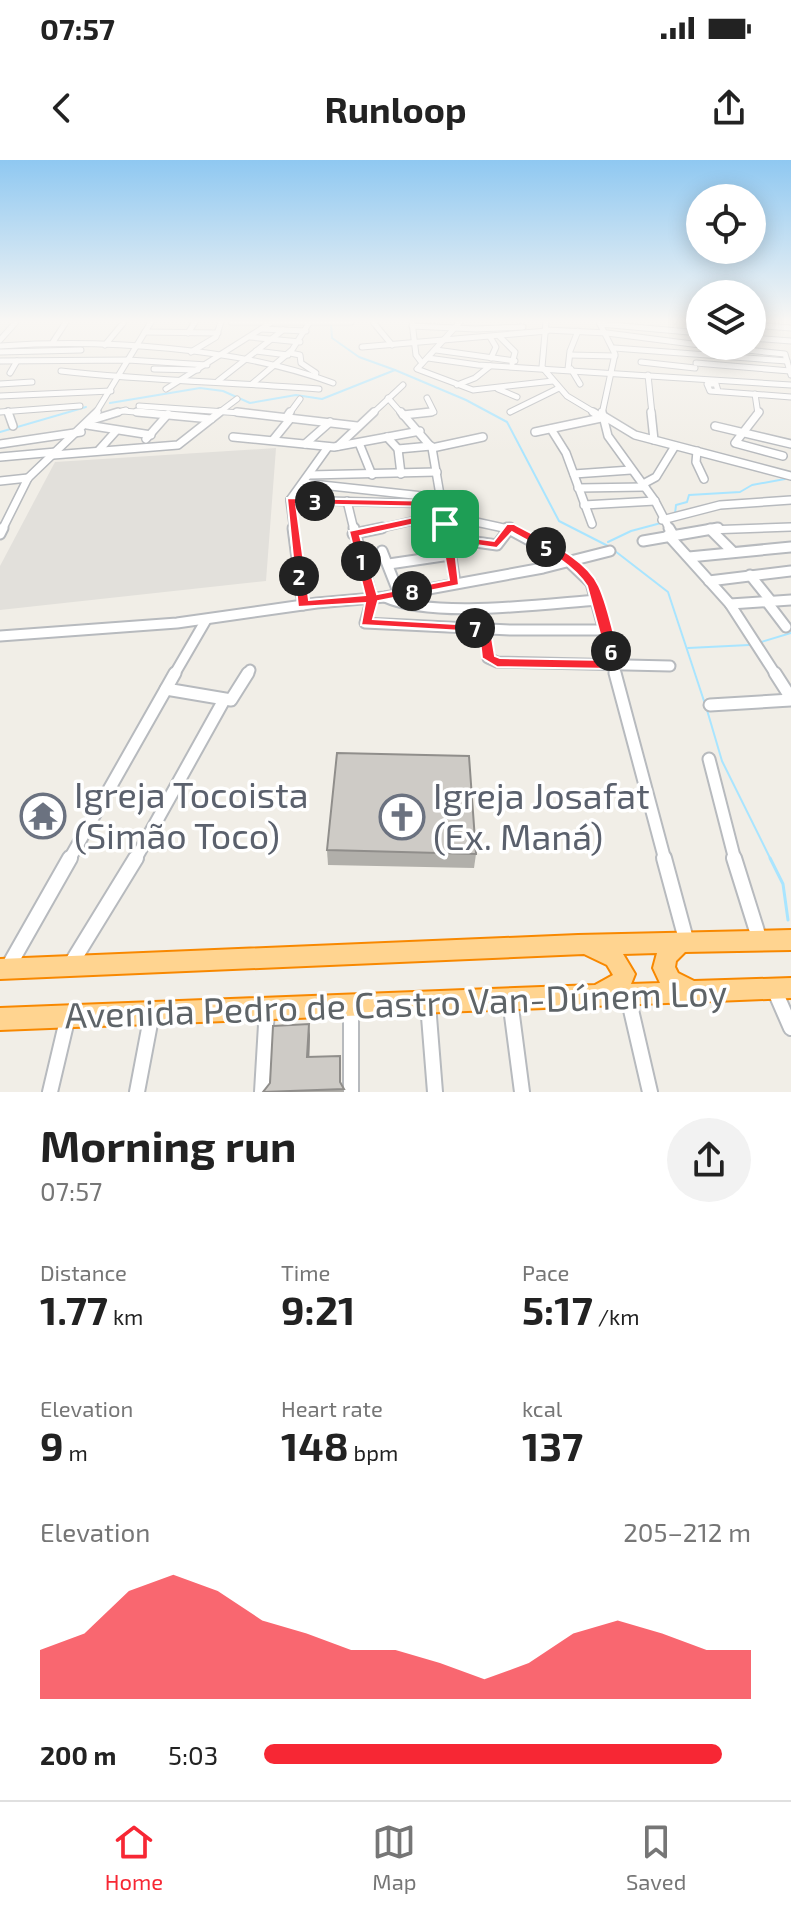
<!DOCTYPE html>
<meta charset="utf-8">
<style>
body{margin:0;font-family:"Exo 2",sans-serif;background:#f2f2f2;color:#222;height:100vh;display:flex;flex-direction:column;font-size:30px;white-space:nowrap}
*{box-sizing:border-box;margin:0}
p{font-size:26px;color:#767676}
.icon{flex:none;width:44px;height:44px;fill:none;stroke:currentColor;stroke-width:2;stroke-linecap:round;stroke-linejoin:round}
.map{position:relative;height:932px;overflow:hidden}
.side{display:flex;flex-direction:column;background:#fff;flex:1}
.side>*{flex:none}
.fabs{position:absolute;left:686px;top:24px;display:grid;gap:16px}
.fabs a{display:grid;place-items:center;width:80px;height:80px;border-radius:50%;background:#fff;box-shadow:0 4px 20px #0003;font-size:40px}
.pin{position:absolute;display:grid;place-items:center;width:68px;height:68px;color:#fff;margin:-34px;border-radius:16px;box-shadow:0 4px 12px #0006}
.km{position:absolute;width:40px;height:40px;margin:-20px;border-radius:50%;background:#222;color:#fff;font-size:22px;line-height:40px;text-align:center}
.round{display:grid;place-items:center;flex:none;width:84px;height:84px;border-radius:42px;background:#f2f2f2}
.head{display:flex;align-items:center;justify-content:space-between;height:136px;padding:0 40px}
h1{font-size:44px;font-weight:700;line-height:60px}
.figures{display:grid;grid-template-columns:repeat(3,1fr);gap:12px;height:136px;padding:8px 40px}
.figures div{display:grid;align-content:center}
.figures b{font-size:40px;font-weight:700}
.figures small{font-size:22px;font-weight:400}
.figures p{font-size:22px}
.chart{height:224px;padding:16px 40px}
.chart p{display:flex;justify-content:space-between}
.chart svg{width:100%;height:144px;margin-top:8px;fill:#f72734;opacity:.7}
ul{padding:0 40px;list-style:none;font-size:26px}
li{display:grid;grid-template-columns:128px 96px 1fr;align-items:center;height:60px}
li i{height:20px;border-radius:10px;background:#f72734}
.status{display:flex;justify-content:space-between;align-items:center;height:56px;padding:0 40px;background:#fff;direction:ltr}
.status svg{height:22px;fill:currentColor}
header{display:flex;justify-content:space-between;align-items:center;height:104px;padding:0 40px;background:#fff;font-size:36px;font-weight:700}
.dock{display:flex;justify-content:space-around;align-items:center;height:112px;border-top:2px solid #e0e0e0;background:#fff;font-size:22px;color:#767676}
.dock a{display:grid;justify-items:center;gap:4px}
.dock .selected{color:#f72734}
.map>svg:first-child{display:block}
.industrial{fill:#e2e0db}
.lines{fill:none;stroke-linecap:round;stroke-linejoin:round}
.stream-far1{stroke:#a9e5ff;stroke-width:2}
.stream{stroke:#a9e5ff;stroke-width:3}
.minor-far4-casing{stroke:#b7babe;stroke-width:7}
.minor-far3-casing{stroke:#b7babe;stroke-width:10}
.minor-far2-casing{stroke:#b7babe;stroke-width:13}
.minor-far1-casing{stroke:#b7babe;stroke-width:15}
.minor-casing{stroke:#b7babe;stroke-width:18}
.highway-casing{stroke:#f88800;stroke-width:4}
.minor-far4{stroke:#fff;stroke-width:5}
.minor-far3{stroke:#fff;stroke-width:7}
.minor-far2{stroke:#fff;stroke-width:9}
.minor-far1{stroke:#fff;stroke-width:11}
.minor{stroke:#fff;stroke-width:14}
.highway{fill:#ffd490;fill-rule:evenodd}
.wall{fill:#b1afaa}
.shaded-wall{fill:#908e8b}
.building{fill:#cecbc6;stroke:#908e8b;stroke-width:2}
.route{fill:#f72734;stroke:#fff;stroke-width:2;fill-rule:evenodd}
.labels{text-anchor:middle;stroke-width:7;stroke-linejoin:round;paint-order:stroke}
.near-worship-label{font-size:36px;fill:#5b616d;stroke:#fff;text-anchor:start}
.near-street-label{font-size:36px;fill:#5e6468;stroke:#fff}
</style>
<div class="status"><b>07:57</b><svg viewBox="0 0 49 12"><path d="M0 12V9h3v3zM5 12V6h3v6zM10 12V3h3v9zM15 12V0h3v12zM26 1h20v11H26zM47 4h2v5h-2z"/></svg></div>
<header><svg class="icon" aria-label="back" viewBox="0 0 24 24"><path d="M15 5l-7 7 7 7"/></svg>Runloop<svg class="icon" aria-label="share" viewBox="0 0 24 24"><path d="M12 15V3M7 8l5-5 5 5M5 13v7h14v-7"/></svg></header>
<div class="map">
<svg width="791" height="932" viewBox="0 0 791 932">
<rect width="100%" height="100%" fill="#f1eee7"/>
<path class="industrial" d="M276 288 266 421 0 450V406L55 302Z"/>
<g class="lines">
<g class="stream-far1">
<path d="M395 210 466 240 507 262 559 361 610 387"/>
<path d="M110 243 200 228 223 231 250 243 296 235 322 239 395 210 359 197 332 178 331 163"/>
<path d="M0 272 86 247"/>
<path d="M675 354 676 345 687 342 689 335 740 332 752 325 785 319"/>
<path d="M608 382 631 371 661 363"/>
<path d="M615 391 668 432 705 544"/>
<path d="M758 483 791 473"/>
<path d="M688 488 749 485"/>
<path d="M707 550 722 601 771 700"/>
</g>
<path class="stream" d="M770 698 783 724 788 760"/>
<g class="minor-far4-casing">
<g id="minor-far4">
<path d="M231 162H351"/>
<path d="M373 162 392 185"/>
<path d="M412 162 416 195 422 203"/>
<path d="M460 162 417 209 473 230 553 221"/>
<path d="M546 162 542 207 567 236 597 254"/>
<path d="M599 162 615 194 602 254"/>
<path d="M692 162 700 163"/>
<path d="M600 164 700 173"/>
<path d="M752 165 791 168"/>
<path d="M412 166 476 169 523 167"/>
<path d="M261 169 306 171"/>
<path d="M547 170 607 173 700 185"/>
<path d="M145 172 218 173"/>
<path d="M188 173 195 162"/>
<path d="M499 176 515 192 512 204"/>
<path d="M250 177 300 182"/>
<path d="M490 177 496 187 491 198"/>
<path d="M752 178 791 181"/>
<path d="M0 180 16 162"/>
<path d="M53 182 66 162"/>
<path d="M105 185 124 162"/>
<path d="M0 186C102 179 237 187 333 223"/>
<path d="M707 186 785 194 791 215"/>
<path d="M362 187 547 171"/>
<path d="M614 188 787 201"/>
<path d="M436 190 515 201"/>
<path d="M256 191 288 195"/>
<path d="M0 192 81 190"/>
<path d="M191 192 216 177 221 162"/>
<path d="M290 193 300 195 301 203 316 213 315 216"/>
<path d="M570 195 615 196"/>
<path d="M428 198 478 205 791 225"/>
<path d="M0 201 128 200 207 205"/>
<path d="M641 202 695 208"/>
<path d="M696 203 790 211"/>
<path d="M154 209 198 210"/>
<path d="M568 209 570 191 578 171"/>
<path d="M571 209 580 224"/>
<path d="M61 211C147 221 233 222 319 229"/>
<path d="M10 213 17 201"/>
<path d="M648 215 652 254"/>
<path d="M218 221 283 170"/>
<path d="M0 224 32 222"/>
<path d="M252 224 292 190 309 163"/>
<path d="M457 225 475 218 490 206"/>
<path d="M166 229 272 162"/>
<path d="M498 229 517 237"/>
<path d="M718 231 716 224H707L710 231 791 237"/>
<path d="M755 234 758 254"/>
<path d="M0 236 111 231"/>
<path d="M388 238 402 254"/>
<path d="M139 246 255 254"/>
<path d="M8 251 9 254"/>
<path d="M123 251 159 254"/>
<path d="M0 252 80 246"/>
<path d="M510 252 559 228"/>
<path d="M95 254 151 162"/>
<path d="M111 254 126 250"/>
<path d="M217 254 237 239"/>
<path d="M289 254 300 239"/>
<path d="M372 254 403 225"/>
<path d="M410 254 434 252 427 238"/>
</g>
</g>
<g class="minor-far3-casing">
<g id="minor-far3">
<path d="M8 252 13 266"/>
<path d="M137 252 211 259"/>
<path d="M237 252 357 266"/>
<path d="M401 252 432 288 446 370"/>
<path d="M593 252 601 257"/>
<path d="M602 252 608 276 655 341 670 370"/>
<path d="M651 252 654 280 791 316"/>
<path d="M759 252 735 283 783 296"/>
<path d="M403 255 431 252"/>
<path d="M602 255 635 275 654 280"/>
<path d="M286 258 290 252"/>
<path d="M92 260 118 252"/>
<path d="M87 265 151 275"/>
<path d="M715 266 791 284"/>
<path d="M551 269 566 293 592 364"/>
<path d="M535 272 601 258"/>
<path d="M233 277 334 287 420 271"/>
<path d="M387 277 398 289 401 314"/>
<path d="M146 279 168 254"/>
<path d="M273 280 290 259"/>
<path d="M359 283 372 315"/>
<path d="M0 284 81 272"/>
<path d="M305 284 330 262"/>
<path d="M338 286 374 252"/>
<path d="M432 288 483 277"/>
<path d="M398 289 431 286"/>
<path d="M99 290 116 271"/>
<path d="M697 291 696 302 704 319"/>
<path d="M53 295 178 285 220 252"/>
<path d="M0 297 56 292"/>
<path d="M574 314 631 310"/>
<path d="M309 315 437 312"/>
<path d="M0 321 28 318"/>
<path d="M303 323 441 338"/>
<path d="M643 324 656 317 675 286"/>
<path d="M578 328 645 327"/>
<path d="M290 340 442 344"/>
<path d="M347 341 354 370"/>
<path d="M584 345 655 341"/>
<path d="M662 360 720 345 791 340"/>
<path d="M445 364 476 362 513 370"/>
<path d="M2 370 28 318 97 252"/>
<path d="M294 370 290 340 328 287"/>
<path d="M373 370 443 354"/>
<path d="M508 370 510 367"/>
<path d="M707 370 791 367"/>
</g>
</g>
<g class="minor-far2-casing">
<g id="minor-far2">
<path d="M293 368 303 445"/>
<path d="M354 368 372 438 365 463 510 470H605"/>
<path d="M446 368 455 422"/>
<path d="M507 368 568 401 591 423 616 515"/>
<path d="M669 368 672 373"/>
<path d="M710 369 733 392"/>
<path d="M0 374 3 368"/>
<path d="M353 374 382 368"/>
<path d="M668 375 730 444 776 515"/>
<path d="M447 378 497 385 510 368"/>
<path d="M643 381 718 368"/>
<path d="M382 391 399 434"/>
<path d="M689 397 791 387"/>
<path d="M389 404 450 395"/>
<path d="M750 415 771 441"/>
<path d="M709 421 791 411"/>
<path d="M385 437C432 459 543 444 597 440"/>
<path d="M767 442 786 467"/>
<path d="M730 444 791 440"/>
<path d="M485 469 488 498 497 502 670 506"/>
<path d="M0 476 177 463 317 443 385 437 543 408 610 391"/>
<path d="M174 515 206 460"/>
<path d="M247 515 250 510"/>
</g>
</g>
<g class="minor-far1-casing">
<g id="minor-far1">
<path d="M175 513 166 529 231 540 248 513"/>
<path d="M615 513 665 700"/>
<path d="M775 513 791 538"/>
<path d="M710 545 791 540"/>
<path d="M709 599 735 700"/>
<path d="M69 700 166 529"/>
<path d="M135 700 224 540"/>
</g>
</g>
<g class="minor-casing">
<g id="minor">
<path d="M664 698 687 783"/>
<path d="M734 698 760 781"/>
<path d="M71 804 136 698"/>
<path d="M7 809 70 698"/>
<path d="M774 829 791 868"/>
<path d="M628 837 650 932"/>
<path d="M510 840 522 932"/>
<path d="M428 844 435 932"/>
<path d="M351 845V932"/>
<path d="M50 932 68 856"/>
<path d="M137 932 152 853"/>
<path d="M262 932 267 848"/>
</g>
</g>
<g class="highway-casing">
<path id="highway" d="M791 770V790L685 792 676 801 675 807 678 813 694 821 791 818V838L0 870V848L595 825 613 815 607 805 584 794 0 819V799L578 775ZM657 793 653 808 660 823 631 824 635 814 623 794Z"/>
</g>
<use href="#minor-far4" class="minor-far4"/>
<use href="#minor-far3" class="minor-far3"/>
<use href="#minor-far2" class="minor-far2"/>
<use href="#minor-far1" class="minor-far1"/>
<use href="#minor" class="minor"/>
<use href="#highway" class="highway"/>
</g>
<g class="wall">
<path d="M327 690 476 694 474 708 328 705Z"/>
<path d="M310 875 309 897 340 896 341 924 344 932H263Z"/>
</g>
<path class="shaded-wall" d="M309 864 310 875 309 907 307 897Z"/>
<g class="building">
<path d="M337 593 469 596 476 694 327 690Z"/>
<path d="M309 864 307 897 340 896V922L344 929 263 932 270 923 273 866Z"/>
</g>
<linearGradient id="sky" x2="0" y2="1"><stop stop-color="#8fc8f1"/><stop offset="0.55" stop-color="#f9f7f4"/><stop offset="1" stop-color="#f9f7f4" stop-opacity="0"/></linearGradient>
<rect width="791" height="293" fill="url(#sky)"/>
<path class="route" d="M287 338 442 341 447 344 452 375 494 381 507 364H514C542 380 585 396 599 426 610 450 614 479 622 505L615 509 497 507 482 498 479 472 361 465 365 443 298 447ZM296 344 437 347 438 352 349 371 365 435 309 440ZM438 359 449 420 377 434 360 376ZM512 372C538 387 570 400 587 426L607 500 500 498 495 496 490 466 373 459 378 441 459 425 454 382 497 388Z"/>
<defs>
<g id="temple-ring" transform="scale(2.3)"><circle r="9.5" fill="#fff" stroke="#6b7280" stroke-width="1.5"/><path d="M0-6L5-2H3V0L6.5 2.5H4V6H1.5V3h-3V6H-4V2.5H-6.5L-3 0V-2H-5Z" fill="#6b7280"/></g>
<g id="church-ring" transform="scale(2.3)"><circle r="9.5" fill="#fff" stroke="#6b7280" stroke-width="1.5"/><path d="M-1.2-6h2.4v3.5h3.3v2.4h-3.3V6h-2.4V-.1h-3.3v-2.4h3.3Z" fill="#6b7280"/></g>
</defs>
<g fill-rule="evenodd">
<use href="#temple-ring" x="43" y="656"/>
<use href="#church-ring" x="402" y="657"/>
</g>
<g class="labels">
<g class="near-worship-label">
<text x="74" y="648">Igreja Tocoista<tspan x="74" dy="41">(Simão Toco)</tspan></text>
<text x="433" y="649">Igreja Josafat<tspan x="433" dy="41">(Ex. Maná)</tspan></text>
</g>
<g class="near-street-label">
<text transform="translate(396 844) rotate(-2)" y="13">Avenida Pedro de Castro Van-Dúnem Loy</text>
</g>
</g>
</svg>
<div class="fabs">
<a><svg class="icon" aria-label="locate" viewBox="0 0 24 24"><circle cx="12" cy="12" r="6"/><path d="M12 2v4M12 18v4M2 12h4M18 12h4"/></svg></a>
<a><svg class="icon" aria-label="layers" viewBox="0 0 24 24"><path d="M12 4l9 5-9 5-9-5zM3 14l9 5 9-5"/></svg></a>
</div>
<div class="pin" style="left:445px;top:364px;background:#1e9e55"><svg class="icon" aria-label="arrive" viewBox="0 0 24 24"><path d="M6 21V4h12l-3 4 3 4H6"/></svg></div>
<b class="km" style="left:361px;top:401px">1</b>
<b class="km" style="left:299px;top:416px">2</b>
<b class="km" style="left:315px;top:341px">3</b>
<b class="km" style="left:546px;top:387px">5</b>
<b class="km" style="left:611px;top:491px">6</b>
<b class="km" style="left:475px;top:468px">7</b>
<b class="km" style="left:412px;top:431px">8</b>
</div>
<section class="side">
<div class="head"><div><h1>Morning run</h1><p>07:57</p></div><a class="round"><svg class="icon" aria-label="share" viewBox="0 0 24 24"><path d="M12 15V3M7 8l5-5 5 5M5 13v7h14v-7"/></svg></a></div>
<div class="figures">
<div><p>Distance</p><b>1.77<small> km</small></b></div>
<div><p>Time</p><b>9:21</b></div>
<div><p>Pace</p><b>5:17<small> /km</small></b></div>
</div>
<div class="figures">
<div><p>Elevation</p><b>9<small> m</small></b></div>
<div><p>Heart rate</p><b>148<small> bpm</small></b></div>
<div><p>kcal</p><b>137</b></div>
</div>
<div class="chart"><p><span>Elevation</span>205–212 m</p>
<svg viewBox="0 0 160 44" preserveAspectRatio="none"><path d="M0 44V29L10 24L20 11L30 6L40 11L50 20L60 24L70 29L80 29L90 33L100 38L110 33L120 24L130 20L140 24L150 29L160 29V44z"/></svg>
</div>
<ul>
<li><b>200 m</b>5:03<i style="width:94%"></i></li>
</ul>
</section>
<nav class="dock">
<a class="selected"><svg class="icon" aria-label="home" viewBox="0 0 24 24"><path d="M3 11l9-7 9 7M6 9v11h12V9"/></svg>Home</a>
<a><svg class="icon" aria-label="map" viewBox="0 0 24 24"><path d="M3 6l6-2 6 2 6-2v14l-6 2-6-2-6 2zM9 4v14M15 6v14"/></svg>Map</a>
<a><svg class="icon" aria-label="saved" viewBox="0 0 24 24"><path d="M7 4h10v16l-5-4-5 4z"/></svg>Saved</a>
</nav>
